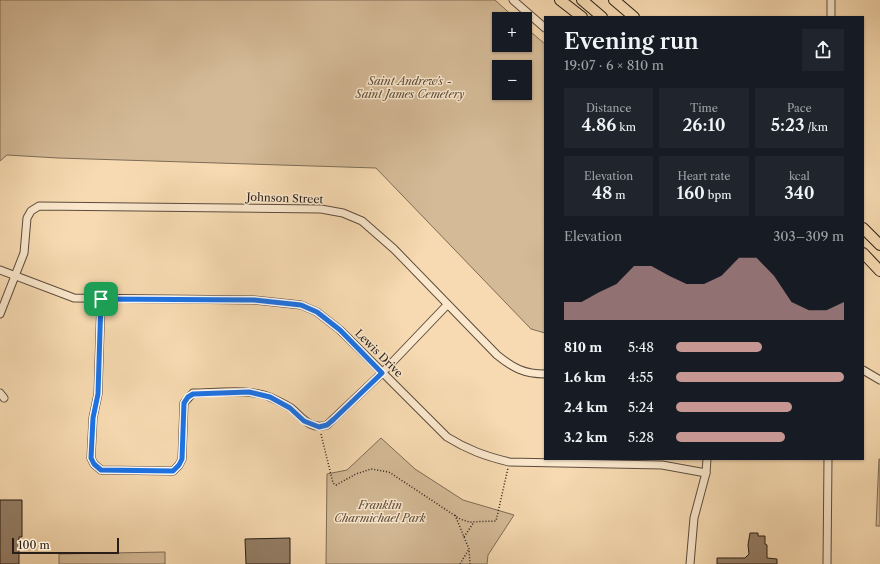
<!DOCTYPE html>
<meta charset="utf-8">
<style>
body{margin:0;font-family:"Libre Caslon Text",serif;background:#20242c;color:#f1f3f6;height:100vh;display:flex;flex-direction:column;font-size:15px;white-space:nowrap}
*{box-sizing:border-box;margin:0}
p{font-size:13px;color:#9ea1a6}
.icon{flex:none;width:22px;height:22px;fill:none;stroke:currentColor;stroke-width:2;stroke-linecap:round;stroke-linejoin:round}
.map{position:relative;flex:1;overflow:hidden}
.details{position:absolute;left:544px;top:16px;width:320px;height:444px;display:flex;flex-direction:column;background:#171b24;border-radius:0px;box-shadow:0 1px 3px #0004}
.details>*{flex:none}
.tools{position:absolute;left:492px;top:12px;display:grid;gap:8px}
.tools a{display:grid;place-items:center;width:40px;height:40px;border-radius:0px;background:#171b24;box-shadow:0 1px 3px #0004;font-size:20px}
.scale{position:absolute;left:12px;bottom:10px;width:107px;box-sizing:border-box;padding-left:4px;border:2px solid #281d17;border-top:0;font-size:11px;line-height:14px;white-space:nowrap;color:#281d17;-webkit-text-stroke:3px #fae7cc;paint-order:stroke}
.pin{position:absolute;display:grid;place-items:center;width:34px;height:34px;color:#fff;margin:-17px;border-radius:8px;box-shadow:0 2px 6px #0006}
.round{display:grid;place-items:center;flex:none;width:42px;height:42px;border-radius:0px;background:#20242c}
.headline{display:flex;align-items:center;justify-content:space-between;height:68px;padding:0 20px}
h1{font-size:22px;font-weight:600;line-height:30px}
.stats{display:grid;grid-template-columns:repeat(3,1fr);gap:6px;height:68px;padding:4px 20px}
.stats div{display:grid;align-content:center;border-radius:0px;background:#20242c;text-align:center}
.stats b{font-size:17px;font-weight:600}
.stats small{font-size:11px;font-weight:400}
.stats p{font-size:11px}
.chart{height:112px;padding:8px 20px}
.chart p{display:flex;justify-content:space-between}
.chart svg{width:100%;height:72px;margin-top:4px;fill:#c59692;opacity:.7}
ul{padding:0 20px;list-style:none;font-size:13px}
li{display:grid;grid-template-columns:64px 48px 1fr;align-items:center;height:30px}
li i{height:10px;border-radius:5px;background:#c59692}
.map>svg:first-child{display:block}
.green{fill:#d4ba97;stroke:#7e6c57;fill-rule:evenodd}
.building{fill:#947f67;stroke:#281d17}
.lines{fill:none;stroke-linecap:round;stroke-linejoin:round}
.minor-casing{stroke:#5c4c3e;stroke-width:9}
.highway-casing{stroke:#281d17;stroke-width:12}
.path{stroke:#281d17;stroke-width:1.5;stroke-dasharray:1 2;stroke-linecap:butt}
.minor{stroke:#fae7cc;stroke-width:7}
.highway{stroke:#f7dab1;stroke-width:10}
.route-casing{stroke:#fff;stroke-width:8}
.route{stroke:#1a73e8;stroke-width:5}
.labels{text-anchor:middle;stroke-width:3;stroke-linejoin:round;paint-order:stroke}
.park-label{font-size:11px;font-style:italic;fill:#5c4c3d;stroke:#fae7cc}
.street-label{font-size:11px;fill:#281d17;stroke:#fae7cc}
</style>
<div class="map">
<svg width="880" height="564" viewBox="0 0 880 564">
<rect width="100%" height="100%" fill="#f7dab1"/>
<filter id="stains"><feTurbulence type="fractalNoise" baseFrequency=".005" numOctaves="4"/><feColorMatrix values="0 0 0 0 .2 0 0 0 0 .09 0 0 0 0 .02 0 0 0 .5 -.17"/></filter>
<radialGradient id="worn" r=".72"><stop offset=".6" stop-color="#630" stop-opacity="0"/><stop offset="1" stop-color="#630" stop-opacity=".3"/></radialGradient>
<g class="green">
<path d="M0 0H495L516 19H499V45H525V27L545 44V333L531 329 376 168 58 158 7 155 0 161ZM499 67H525V93H499Z"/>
<path d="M381 438 415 469 463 500 514 515 488 555 487 564H326L327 474 347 470Z"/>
<path d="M879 459H880V526H876Z"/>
<path d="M165 552V564H59V554Z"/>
</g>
<g class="building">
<path d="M0 500H22V537H19V564H0Z"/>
<path d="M750 533H758V536H765V544L767 545V558L777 559V564H717V558H745L749 554 748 545Z"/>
<path d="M290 538V564H246L245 539Z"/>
</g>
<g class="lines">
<g class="minor-casing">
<g id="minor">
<path d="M513 0 545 28"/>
<path d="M831 17V0"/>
<path d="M0 270 74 298 254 300 301 305 317 312 340 330 447 437C468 450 485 456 509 462L662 465 706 473"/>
<path d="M101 299 98 394 93 418 91 458 94 464 101 470 173 471 179 465 182 459 184 403 193 393C215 393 252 388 272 398 278 401 285 404 291 408 303 418 310 430 327 425L382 373 447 305"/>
<path d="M0 314 24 253 27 218 31 211 39 206 321 209 343 213 362 221 394 249 497 355C513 368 524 374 545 374"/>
<path d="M863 370 880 380"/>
<path d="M0 393 4 398"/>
<path d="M690 564 694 518 706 473 707 459"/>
<path d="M827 564 828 459"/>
</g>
</g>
<g class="highway-casing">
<g id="highway">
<path d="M560 0 582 17"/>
<path d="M582 0 602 17"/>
<path d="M614 0 634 17"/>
<path d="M863 228 880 245"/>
<path d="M863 253 880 271"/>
</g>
</g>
<g class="path">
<path d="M321 434 333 483 336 485 356 474 371 469 389 472 460 519 469 522 496 521 508 468"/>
<path d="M455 515 469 549 470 564"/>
<path d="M464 537 474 522"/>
<path d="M460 564 469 549"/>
</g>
<use href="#minor" class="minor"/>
<use href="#highway" class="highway"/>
</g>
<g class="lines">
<g class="route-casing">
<path id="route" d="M101 299 254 300 301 305 317 312 340 330 382 373 334 419 327 425 319 427 304 421 290 408 270 397 249 392 193 394 188 397 184 403 182 459 179 465 173 471 101 470 94 464 91 458 93 418 98 394Z"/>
</g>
<use href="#route" class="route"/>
</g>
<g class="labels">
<g class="park-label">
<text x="410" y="85">Saint Andrew's -<tspan x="410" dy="13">Saint James Cemetery</tspan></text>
<text x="380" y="509">Franklin<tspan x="380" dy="13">Charmichael Park</tspan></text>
</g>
<g class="street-label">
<text transform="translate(285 198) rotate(2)" y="4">Johnson Street</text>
<text transform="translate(379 353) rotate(45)" y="4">Lewis Drive</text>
</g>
</g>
<rect width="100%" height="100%" filter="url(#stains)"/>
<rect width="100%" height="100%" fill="url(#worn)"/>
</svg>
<div class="tools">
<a>+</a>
<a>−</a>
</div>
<div class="scale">100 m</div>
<div class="pin" style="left:101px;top:299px;background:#1e9e55"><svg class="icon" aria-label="arrive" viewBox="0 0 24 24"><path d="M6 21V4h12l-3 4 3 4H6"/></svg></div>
<section class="details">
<div class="headline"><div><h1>Evening run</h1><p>19:07 · 6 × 810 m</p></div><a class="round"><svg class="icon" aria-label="share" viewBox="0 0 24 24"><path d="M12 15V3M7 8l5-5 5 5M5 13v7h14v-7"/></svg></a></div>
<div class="stats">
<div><p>Distance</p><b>4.86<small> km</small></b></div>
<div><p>Time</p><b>26:10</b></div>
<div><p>Pace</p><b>5:23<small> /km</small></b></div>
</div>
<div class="stats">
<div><p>Elevation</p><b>48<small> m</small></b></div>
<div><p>Heart rate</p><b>160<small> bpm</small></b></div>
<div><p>kcal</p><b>340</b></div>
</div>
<div class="chart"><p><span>Elevation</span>303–309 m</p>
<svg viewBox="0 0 160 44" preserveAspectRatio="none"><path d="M0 44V33L10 33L20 27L30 22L40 11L50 11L60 17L70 22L80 22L90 17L100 6L110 6L120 17L130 33L140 38L150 38L160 33V44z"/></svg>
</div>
<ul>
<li><b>810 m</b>5:48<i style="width:51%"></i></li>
<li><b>1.6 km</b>4:55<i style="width:100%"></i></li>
<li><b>2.4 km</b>5:24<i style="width:69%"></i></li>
<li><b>3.2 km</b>5:28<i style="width:65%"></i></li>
</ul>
</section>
</div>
